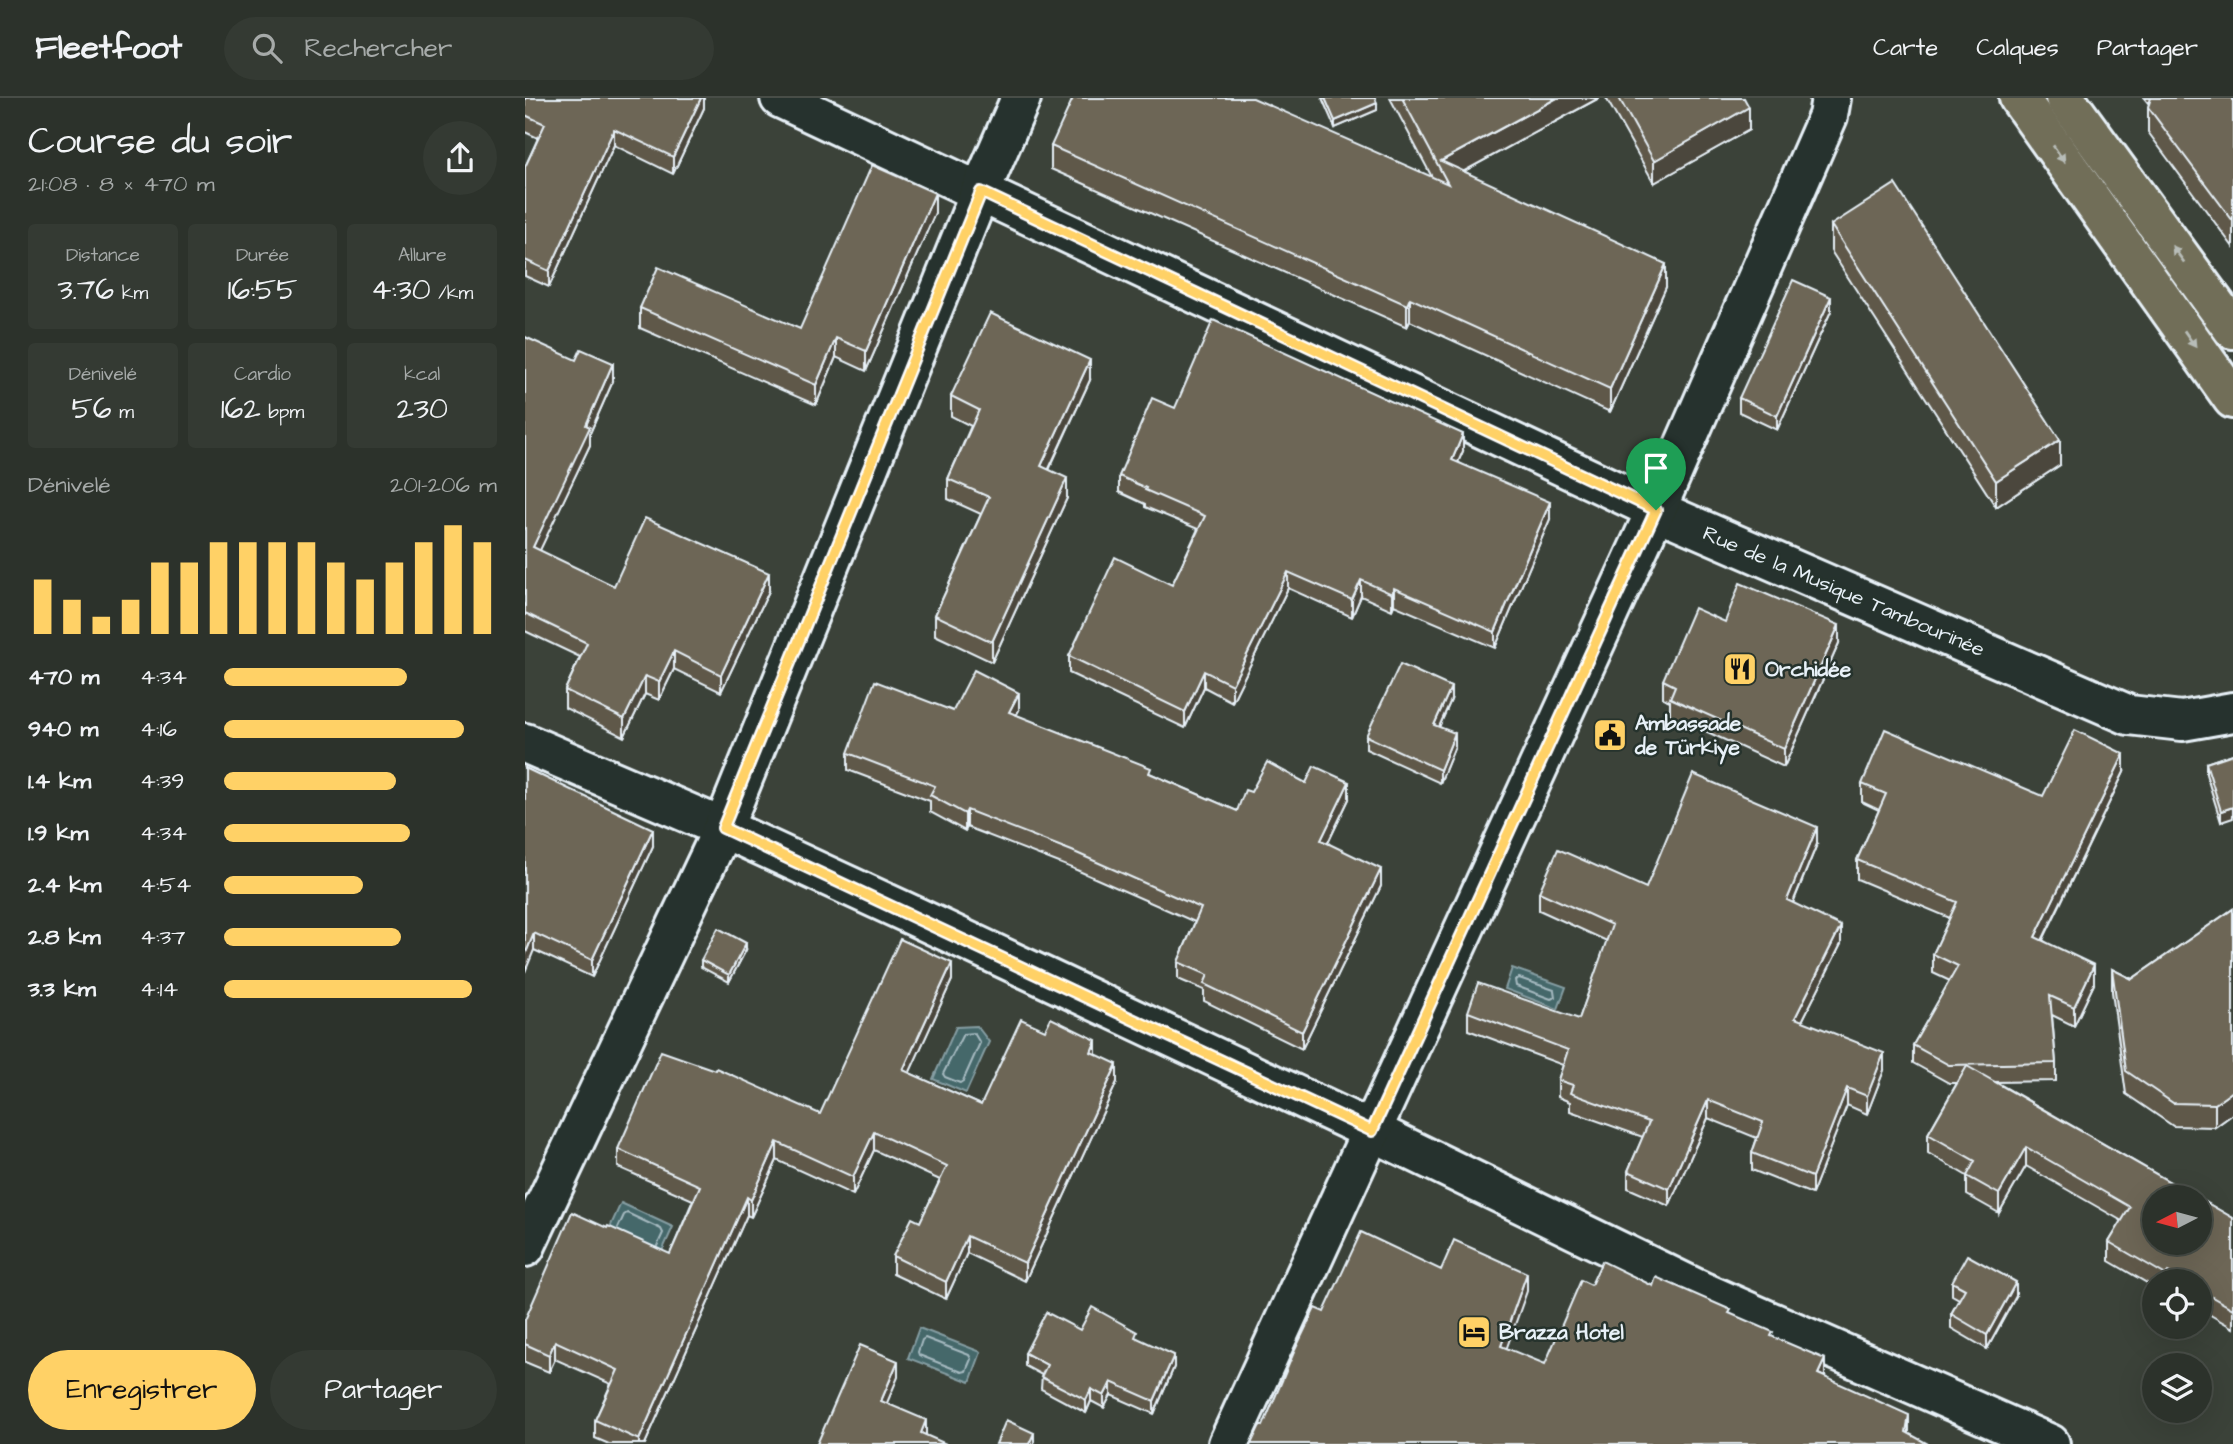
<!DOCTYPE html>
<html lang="fr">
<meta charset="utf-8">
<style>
body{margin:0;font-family:"Architects Daughter",sans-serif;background:#343a33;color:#f1f3f6;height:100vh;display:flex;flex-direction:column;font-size:26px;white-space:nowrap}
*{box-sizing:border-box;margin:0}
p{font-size:23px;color:#a6aaa9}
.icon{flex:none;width:38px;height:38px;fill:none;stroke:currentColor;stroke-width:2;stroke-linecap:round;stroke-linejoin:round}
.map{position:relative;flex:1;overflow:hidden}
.side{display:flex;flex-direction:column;background:#2c322b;width:525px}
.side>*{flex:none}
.needle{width:46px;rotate:264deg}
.buttons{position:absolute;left:1617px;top:1087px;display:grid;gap:14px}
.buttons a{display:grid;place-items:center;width:70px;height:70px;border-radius:50%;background:#2c322b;box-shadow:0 7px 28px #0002,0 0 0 2px #484d47;font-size:35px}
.pin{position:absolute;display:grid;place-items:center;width:60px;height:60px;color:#fff;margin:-72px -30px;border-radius:50% 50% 50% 0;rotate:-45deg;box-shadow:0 0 7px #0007}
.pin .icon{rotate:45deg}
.round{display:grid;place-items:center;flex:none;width:74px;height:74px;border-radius:37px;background:#343a33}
.overview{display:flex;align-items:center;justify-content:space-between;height:119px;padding:0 28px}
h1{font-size:38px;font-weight:600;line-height:52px}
.stats{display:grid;grid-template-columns:repeat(3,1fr);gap:10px;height:119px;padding:7px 28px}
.stats div{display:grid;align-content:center;border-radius:7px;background:#343a33;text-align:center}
.stats b{font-size:30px;font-weight:600}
.stats small{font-size:19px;font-weight:400}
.stats p{font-size:19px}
.chart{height:196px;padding:14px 28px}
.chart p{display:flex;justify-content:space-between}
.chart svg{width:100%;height:126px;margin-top:7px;stroke:#ffd166;stroke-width:6}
.primary-button{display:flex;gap:14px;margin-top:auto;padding:14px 28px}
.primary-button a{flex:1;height:80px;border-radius:42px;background:#ffd166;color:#111;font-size:28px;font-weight:600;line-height:80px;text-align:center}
.primary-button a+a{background:#343a33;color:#f1f3f6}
ul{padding:0 28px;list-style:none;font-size:23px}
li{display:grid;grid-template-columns:112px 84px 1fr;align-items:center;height:52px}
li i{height:18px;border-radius:9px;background:#ffd166}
header{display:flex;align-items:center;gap:42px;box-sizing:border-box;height:98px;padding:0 35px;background:#2c322b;border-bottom:2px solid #484d47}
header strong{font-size:33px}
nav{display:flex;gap:38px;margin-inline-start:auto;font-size:24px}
.search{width:490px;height:63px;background:#343a33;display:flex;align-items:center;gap:18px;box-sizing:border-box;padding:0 24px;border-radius:38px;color:#a6aaa9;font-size:26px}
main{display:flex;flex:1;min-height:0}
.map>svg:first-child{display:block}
.water{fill:#44676b;stroke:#869ea3;stroke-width:2}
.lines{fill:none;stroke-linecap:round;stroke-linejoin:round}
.shore{stroke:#a6bac0;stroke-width:2}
.street-casing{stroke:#e8f1f8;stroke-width:44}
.primary-casing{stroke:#e8f1f8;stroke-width:44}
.street{stroke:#26332d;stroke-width:38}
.primary{stroke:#716e59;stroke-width:38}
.wall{fill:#5e584a;stroke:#e8f1f8;stroke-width:2}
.shaded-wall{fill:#4c473c;stroke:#e8f1f8;stroke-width:2}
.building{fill:#6d6656;stroke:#e8f1f8;stroke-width:2}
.oneway{fill:#b8bdb8}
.route-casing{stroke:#fff;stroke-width:14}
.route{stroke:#ffd166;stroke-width:9}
.labels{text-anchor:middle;stroke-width:5;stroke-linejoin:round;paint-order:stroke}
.street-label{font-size:21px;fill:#e8f1f8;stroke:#26332d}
.poi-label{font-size:21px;font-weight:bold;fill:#e8f1f8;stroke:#26332d;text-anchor:start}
</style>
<header>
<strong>Fleetfoot</strong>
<div class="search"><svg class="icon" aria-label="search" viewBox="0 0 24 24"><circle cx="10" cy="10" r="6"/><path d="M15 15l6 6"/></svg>Rechercher</div>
<nav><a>Carte</a><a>Calques</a><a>Partager</a></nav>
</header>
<main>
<section class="side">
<div class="overview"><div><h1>Course du soir</h1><p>21:08 · 8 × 470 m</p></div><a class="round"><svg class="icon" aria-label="share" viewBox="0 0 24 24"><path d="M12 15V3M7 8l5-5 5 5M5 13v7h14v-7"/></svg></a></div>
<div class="stats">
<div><p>Distance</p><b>3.76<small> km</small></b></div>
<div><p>Durée</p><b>16:55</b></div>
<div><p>Allure</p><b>4:30<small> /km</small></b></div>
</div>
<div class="stats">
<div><p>Dénivelé</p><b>56<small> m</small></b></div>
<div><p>Cardio</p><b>162<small> bpm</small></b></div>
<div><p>kcal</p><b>230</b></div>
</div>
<div class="chart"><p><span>Dénivelé</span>201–206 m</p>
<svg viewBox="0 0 160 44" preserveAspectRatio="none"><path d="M5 44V25M15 44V32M25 44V38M35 44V32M45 44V19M55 44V19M65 44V12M75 44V12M85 44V12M95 44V12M105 44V19M115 44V25M125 44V19M135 44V12M145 44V6M155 44V12"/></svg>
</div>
<ul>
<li><b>470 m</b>4:34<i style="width:67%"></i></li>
<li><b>940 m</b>4:16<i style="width:88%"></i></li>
<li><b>1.4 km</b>4:39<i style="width:63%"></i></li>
<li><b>1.9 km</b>4:34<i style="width:68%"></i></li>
<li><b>2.4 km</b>4:54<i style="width:51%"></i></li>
<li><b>2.8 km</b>4:37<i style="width:65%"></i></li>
<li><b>3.3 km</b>4:14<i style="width:91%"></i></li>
</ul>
<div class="primary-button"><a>Enregistrer</a><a>Partager</a></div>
</section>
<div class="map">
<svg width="1708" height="1346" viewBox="0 0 1708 1346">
<rect width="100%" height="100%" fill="#3b4239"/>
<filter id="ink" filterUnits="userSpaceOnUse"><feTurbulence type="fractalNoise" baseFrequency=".0143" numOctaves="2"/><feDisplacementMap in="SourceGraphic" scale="14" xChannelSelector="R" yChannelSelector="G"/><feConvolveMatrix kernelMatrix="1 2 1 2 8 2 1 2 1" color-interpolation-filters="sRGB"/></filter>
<g filter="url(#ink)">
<g class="water">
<path d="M987 870 1041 889 1033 911 980 891Z"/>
<path d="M452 928 464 944 441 995 408 981 431 929Z"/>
<path d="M96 1105 148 1129 134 1160 82 1136Z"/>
<path d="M394 1230 456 1254 445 1284 383 1260Z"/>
</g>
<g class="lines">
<g class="shore">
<path d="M994 880 1029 892 1030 899 1026 901 991 888 990 882Z"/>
<path d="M438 936 449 935 455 945 438 983 435 985 420 979 418 976Z"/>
<path d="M93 1130 99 1117 102 1115 136 1131 138 1135 132 1148"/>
<path d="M400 1240 444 1257 446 1261 441 1273 437 1274 394 1257 393 1254 397 1242Z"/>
</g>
<g class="street-casing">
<g id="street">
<path d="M255 0 1131 412 1604 617 1657 623 1708 614"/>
<path d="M0 645 198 730 389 818 847 1033 1178 1194 1525 1346"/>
<path d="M0 1149 198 730 455 94 496 0"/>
<path d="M703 1346 1131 412 1303 18 1306 0"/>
</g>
</g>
<g class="primary-casing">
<g id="primary">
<path d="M1494 0 1708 301"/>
<path d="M1540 0 1708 231"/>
</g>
</g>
<use href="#street" class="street"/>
<use href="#primary" class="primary"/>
</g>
<g class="wall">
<path d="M0 0H179V10L148 76 89 47 24 189 0 178V69L13 40 0 34Z"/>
<path d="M797 0H850L852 12 810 30Z"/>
<path d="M865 0H1074L939 73 1141 189 1085 314 885 223 882 229 526 71V48L907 79Z"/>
<path d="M1081 0H1219L1224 32 1129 85Z"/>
<path d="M1619 0H1708V149L1623 34V9L1624 6Z"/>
<path d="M410 115 341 273 311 259 291 307 115 230V210L275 231Z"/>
<path d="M1306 127 1535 367 1471 409 1306 153Z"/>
<path d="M1306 213 1252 332 1214 314V300Z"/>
<path d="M0 239 88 283 65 335V347L14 453 89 488 244 493 196 594 149 571 134 602 120 596 99 639 40 610V592L55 559 0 533Z"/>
<path d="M565 282 524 372 542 400 467 564 410 537V517L456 416 423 401V381L446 328 426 318V298Z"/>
<path d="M650 310 938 353 933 364 1025 421 970 550 869 507 867 512 836 498 827 519 763 490 707 604 679 589 660 630 544 575V558L647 487 673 431 620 409V406L594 394V378Z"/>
<path d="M1200 524 1314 545 1259 669 1145 617V603L1138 600V582Z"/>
<path d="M926 602 914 629 930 648 915 685 841 651V638Z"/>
<path d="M494 612 491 617 712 713 726 694 781 685 824 701 803 745 856 788 777 951 679 903V892L653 881V864L670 824 547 770 442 729 440 733 405 714V703L323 672V655L428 613Z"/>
<path d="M1708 656 1696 724 1681 676V665Z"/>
<path d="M0 670 128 748 67 879 9 852Z"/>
<path d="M1599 674 1518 842 1569 886 1549 928 1527 917 1531 965V983L1471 984 1708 1120V1230L1675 1211V1183H1629V1189L1584 1163V1144L1597 1123 1501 1068 1474 1115 1442 1097V1078L1403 1055V1036L1432 985H1424L1388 965V947L1425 883 1408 875V856L1425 820 1332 781V762L1354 712 1337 704V686L1518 698Z"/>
<path d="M1292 746 1268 805 1316 846 1277 923 1359 972 1342 1016 1322 1007 1287 1096 1227 1072V1055L1232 1040 1183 1020 1144 1108 1103 1090V1073L1118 1039 1045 1013V1004L1033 999V982L1038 967 943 932V914L1054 921 1082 843 1014 812V794L1121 790Z"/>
<path d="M1708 811V1016L1690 1029 1648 1028 1601 996 1587 894V871L1607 881Z"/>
<path d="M221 852 204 884 176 869V862Z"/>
<path d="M427 882 384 975 456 1007 571 957 592 984 500 1183 442 1155 421 1201 368 1176V1158L395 1124 415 1082 349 1052 328 1097 252 1062 226 1119 222 1117 120 1346H84L70 1340V1322L86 1286 30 1261 24 1274 0 1264V1222L145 1156 168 1102 93 1069V1051L295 1016Z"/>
<path d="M1427 1184 1491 1198 1462 1251 1426 1230V1216L1434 1201 1427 1197Z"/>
<path d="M555 1232 612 1240 649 1269 629 1316 586 1297 579 1310 566 1303 561 1315 516 1291 517 1277 500 1268V1255Z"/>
</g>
<g class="shaded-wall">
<path d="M176 0H179V10L148 76V59Z"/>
<path d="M1032 0H1074L921 83 916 63Z"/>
<path d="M852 5V12L810 30V23Z"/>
<path d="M1224 9V32L1129 85V63Z"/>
<path d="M89 31V47L24 189V173Z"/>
<path d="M410 95V115L341 273V253Z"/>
<path d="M1141 166V189L1085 314V291Z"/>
<path d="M1306 199V213L1252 332V318Z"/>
<path d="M885 200V223L882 229V207Z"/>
<path d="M311 240V259L291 307V287Z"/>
<path d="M565 262V282L516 388V368Z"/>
<path d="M88 265V283L65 335V347L8 467V449Z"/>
<path d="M938 336V353L927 378V362Z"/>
<path d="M1535 342V367L1471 409V383Z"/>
<path d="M542 380V400L467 564V544Z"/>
<path d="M1025 404V421L970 550V534Z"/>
<path d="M763 474V490L707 604V587Z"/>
<path d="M244 475V493L196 594V577Z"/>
<path d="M836 482V498L827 519V502Z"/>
<path d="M869 490V507L867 512V496Z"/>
<path d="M1314 527V545L1259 669V651Z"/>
<path d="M149 553V571L134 602V584Z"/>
<path d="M679 573V589L660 630V614Z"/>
<path d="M120 578V596L99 639V621Z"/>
<path d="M926 589V602L909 640V627Z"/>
<path d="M494 595V612L484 631V614Z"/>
<path d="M930 635V648L915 685V672Z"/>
<path d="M1599 656V674L1510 857V839Z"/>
<path d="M824 684V701L796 759V742Z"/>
<path d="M1708 709V720L1696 724V713Z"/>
<path d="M442 712V729L440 733V716Z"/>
<path d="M1292 729V746L1262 819V802Z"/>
<path d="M128 731V748L67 879V862Z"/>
<path d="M856 771V788L777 951V934Z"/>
<path d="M1316 828V846L1270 937V920Z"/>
<path d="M9 835V852L0 874V857Z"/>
<path d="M221 845V852L204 884V877Z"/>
<path d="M427 865V882L378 989V972Z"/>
<path d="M1569 867V886L1549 928V909Z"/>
<path d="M571 942V959L566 954Z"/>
<path d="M1359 955V972L1342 1016V998Z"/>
<path d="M592 966V984L500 1183V1165Z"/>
<path d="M1322 990V1007L1287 1096V1079Z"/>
<path d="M1708 993V1016L1690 1029V1006Z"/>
<path d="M1183 1002V1020L1144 1108V1091Z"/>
<path d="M349 1034V1052L328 1097V1079Z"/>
<path d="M252 1044V1062L226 1119V1102Z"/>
<path d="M1501 1049V1068L1474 1115V1096Z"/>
<path d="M222 1099V1117L120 1346H114V1342Z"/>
<path d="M442 1138V1155L421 1201V1184Z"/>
<path d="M1002 1175V1193L976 1266V1248Z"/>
<path d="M1491 1184V1198L1462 1251V1237Z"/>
<path d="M30 1243V1261L24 1274V1257Z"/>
<path d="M649 1257V1269L629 1316V1303Z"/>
<path d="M1300 1261V1279L1293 1276Z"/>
<path d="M373 1263V1279L356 1319V1303Z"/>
<path d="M586 1284V1297L579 1310V1298Z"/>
<path d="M566 1291V1303L561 1315V1302Z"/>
<path d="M1384 1317V1335L1381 1334Z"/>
<path d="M401 1322V1338L396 1335Z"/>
<path d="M509 1335V1346H504Z"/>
</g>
<g class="building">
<path d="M0 0H176L148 59 89 31 24 173 0 162V69L20 26 0 17Z"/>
<path d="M548 0H728L923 86 877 0H1032L916 63 1141 166 1085 291 885 200 882 207 526 48Z"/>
<path d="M800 0H850L852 5 810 23Z"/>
<path d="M1094 0H1219L1224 9 1129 63Z"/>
<path d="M1626 0H1708V123L1623 9Z"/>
<path d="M347 67 410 95 341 253 311 240 291 287 115 210 133 169 275 231Z"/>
<path d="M1370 86 1535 342 1471 383 1306 127Z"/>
<path d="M1268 182 1306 199 1252 318 1214 300Z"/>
<path d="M465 215 565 262 516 368 542 380 467 544 410 517 464 399 423 381 454 312 426 298Z"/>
<path d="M688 222 938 336 927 362 1025 404 970 534 869 490 867 496 836 482 827 502 763 474 707 587 679 573 660 614 544 558 590 459 647 487 680 418 620 392 621 390 594 378 627 300 650 310Z"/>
<path d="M0 239 51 262 56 251 88 265 61 327 65 329 8 449 89 488 120 420 244 475 196 577 149 553 134 584 120 578 99 621 40 592 62 545 0 515Z"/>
<path d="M1215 485 1314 527 1259 651 1145 600 1150 588 1138 582 1169 510 1200 524Z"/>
<path d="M875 566 926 589 909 627 930 635 915 672 841 638Z"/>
<path d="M449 572 494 595 484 614 626 670 624 675 712 713 720 692 726 694 742 664 781 685 789 668 824 684 796 742 856 771 777 934 679 886 683 877 653 864 676 810 547 753 442 712 440 716 405 697 410 688 323 655 350 583 428 613Z"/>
<path d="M1360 631 1518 698 1550 632 1599 656 1510 839 1569 867 1549 909 1525 898 1531 965 1424 967 1388 947 1433 868 1408 856 1432 804 1332 762 1361 696 1337 686Z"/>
<path d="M1708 656V709L1696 713 1681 665Z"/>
<path d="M0 670 128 731 67 862 9 835 0 857Z"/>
<path d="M1168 676 1292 729 1262 802 1316 828 1270 920 1359 955 1342 998 1322 990 1287 1079 1227 1055 1238 1024 1183 1002 1144 1091 1103 1073 1124 1024 1045 995 1048 987 1033 982 1043 952 943 914 953 885 1054 921 1087 827 1014 794 1033 751 1121 790Z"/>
<path d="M1708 811V993L1690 1006 1648 1005 1601 973 1587 871 1607 881Z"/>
<path d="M193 830 221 845 204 877 176 862Z"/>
<path d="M375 841 427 865 378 972 456 1007 496 921 520 932 526 920 571 942 566 954 592 966 500 1165 442 1138 421 1184 368 1158 387 1120 395 1124 422 1068 349 1034 328 1079 252 1044 226 1102 222 1099 114 1342 70 1322 93 1272 30 1243 24 1257 0 1246V1222L47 1114 82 1130 83 1128 145 1156 175 1088 93 1051 136 953 190 972 191 970 295 1016Z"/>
<path d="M1442 968 1671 1099H1629V1144H1675V1101L1708 1120V1211L1675 1192V1183H1659L1643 1174 1641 1177 1584 1144 1605 1109 1501 1049 1474 1096 1442 1078 1450 1063 1403 1036Z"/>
<path d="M836 1134 916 1172 929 1142 1002 1175 976 1248 1020 1266 1056 1182 1066 1187 1077 1163 1128 1188 1131 1179 1206 1212 1204 1215 1248 1234 1246 1238 1300 1261 1293 1276 1384 1317 1381 1334 1403 1346H726L735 1327 738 1328 769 1254 790 1210 799 1214Z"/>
<path d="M1442 1157 1491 1184 1462 1237 1426 1216 1440 1191 1427 1184Z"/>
<path d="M567 1209 612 1234 610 1239 649 1257 629 1303 586 1284 579 1298 566 1291 561 1302 516 1279 522 1267 500 1255 521 1214 555 1232Z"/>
<path d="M335 1247 373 1263 356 1303 401 1322 396 1335 421 1346H292Z"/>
<path d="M481 1322 509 1335 504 1346H471Z"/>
</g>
<defs><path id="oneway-solid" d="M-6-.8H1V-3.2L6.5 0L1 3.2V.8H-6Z" transform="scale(1.75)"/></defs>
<g class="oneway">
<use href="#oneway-solid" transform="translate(1534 56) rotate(55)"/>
<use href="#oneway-solid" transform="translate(1653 156) rotate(-126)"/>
<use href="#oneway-solid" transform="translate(1665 241) rotate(55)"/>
</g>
</g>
<g class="lines" filter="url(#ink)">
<g class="route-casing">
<path id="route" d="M456 94 1131 412 847 1033 198 730Z"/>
</g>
<use href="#route" class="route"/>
</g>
<defs>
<g id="restaurant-square" transform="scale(1.75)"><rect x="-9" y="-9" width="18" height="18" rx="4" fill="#ffd166" stroke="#26332d"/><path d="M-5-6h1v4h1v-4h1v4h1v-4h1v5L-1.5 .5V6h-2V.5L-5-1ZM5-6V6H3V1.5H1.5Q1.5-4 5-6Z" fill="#111"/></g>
<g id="civic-square" transform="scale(1.75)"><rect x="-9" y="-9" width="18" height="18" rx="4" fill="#ffd166" stroke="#26332d"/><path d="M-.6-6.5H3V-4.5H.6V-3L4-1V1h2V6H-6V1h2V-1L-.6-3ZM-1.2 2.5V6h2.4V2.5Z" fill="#111"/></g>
<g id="hotel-square" transform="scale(1.75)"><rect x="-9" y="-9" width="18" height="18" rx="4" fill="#ffd166" stroke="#26332d"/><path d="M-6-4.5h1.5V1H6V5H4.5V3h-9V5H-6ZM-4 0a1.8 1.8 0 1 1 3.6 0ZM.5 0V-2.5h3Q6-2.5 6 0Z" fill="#111"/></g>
</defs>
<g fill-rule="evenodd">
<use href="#restaurant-square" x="1215" y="571"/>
<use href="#civic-square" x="1085" y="637"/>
<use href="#hotel-square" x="949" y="1234"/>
</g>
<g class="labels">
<g class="street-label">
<text transform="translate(1319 493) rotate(23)" y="7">Rue de la Musique Tambourinée</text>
</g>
<g class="poi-label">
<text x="1240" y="578">Orchidée</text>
<text x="1110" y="632">Ambassade<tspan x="1110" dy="24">de Türkiye</tspan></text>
<text x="974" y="1241">Brazza Hotel</text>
</g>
</g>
</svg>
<div class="buttons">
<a><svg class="needle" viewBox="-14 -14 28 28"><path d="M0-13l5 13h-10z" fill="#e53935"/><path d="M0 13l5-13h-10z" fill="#a6aaa9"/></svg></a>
<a><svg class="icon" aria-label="locate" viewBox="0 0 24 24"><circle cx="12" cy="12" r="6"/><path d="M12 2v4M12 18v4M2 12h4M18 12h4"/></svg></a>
<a><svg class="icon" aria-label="layers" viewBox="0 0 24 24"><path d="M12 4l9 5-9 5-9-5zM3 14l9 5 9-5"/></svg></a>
</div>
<div class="pin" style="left:1131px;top:412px;background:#1e9e55"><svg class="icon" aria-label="arrive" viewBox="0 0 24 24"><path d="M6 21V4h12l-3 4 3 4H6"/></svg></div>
</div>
</main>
